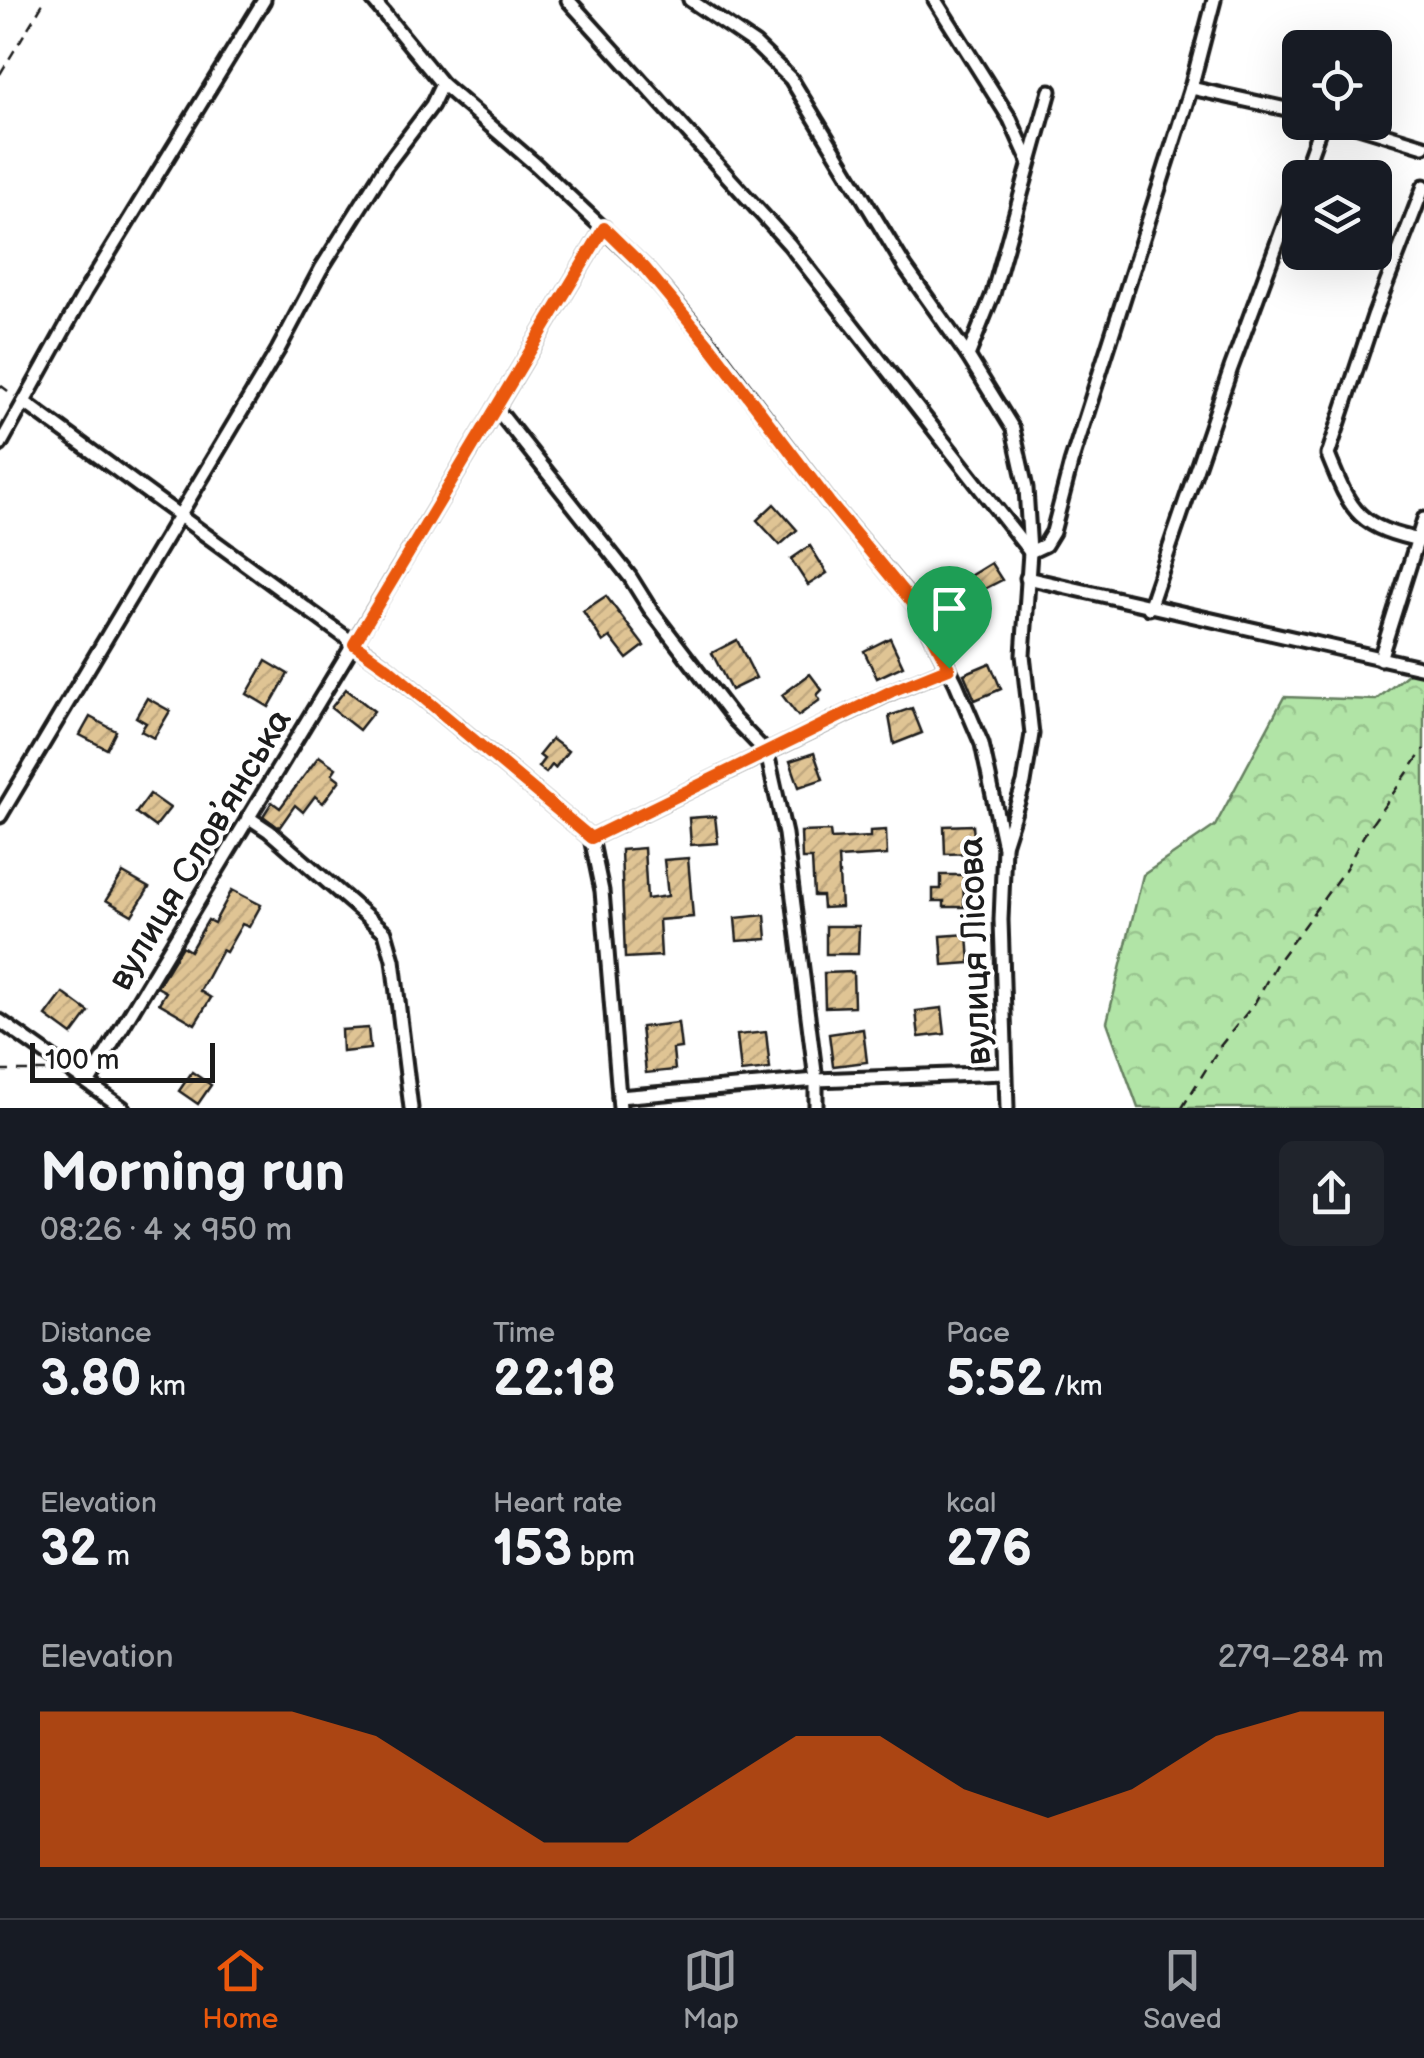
<!DOCTYPE html>
<meta charset="utf-8">
<style>
body{margin:0;font-family:"Balsamiq Sans",sans-serif;background:#20242c;color:#f1f3f6;height:100vh;display:flex;flex-direction:column;font-size:38px;white-space:nowrap}
*{box-sizing:border-box;margin:0}
p{font-size:32px;color:#9ea1a6}
.icon{flex:none;width:55px;height:55px;fill:none;stroke:currentColor;stroke-width:2;stroke-linecap:round;stroke-linejoin:round}
.map{position:relative;height:1108px;overflow:hidden}
.sheet{display:flex;flex-direction:column;background:#171b24;flex:1}
.sheet>*{flex:none}
.controls{position:absolute;left:1282px;top:30px;display:grid;gap:20px}
.controls a{display:grid;place-items:center;width:110px;height:110px;border-radius:15px;background:#171b24;box-shadow:0 10px 40px #0002;font-size:50px}
.scale{position:absolute;left:30px;bottom:25px;width:185px;box-sizing:border-box;padding-left:10px;border:5px solid #1c1c1c;border-top:0;font-size:28px;line-height:35px;white-space:nowrap;color:#1c1c1c;-webkit-text-stroke:8px #fff;paint-order:stroke}
.pin{position:absolute;display:grid;place-items:center;width:85px;height:85px;color:#fff;margin:-102px -42px;border-radius:50% 50% 50% 0;rotate:-45deg;box-shadow:0 0 10px #0007}
.pin .icon{rotate:45deg}
.round{display:grid;place-items:center;flex:none;width:105px;height:105px;border-radius:15px;background:#20242c}
.headline{display:flex;align-items:center;justify-content:space-between;height:170px;padding:0 40px}
h1{font-size:55px;font-weight:700;line-height:75px}
.figures{display:grid;grid-template-columns:repeat(3,1fr);gap:15px;height:170px;padding:10px 40px}
.figures div{display:grid;align-content:center}
.figures b{font-size:50px;font-weight:700}
.figures small{font-size:28px;font-weight:400}
.figures p{font-size:28px}
.chart{height:280px;padding:20px 40px}
.chart p{display:flex;justify-content:space-between}
.chart svg{width:100%;height:180px;margin-top:10px;fill:#ea580c;opacity:.7}
.tabs{display:flex;justify-content:space-around;align-items:center;height:140px;border-top:2px solid #363941;background:#171b24;font-size:28px;color:#9ea1a6}
.tabs a{display:grid;justify-items:center;gap:5px}
.tabs .selected{color:#ea580c}
.map>svg:first-child{display:block}
.forest{fill:url(#forest-crowns);stroke:#668061;stroke-width:2.5}
.building{fill:url(#building-hatch);stroke:#1c1c1c;stroke-width:2.5}
.lines{fill:none;stroke-linecap:round;stroke-linejoin:round}
.street-casing{stroke:#1c1c1c;stroke-width:19}
.path{stroke:#1c1c1c;stroke-width:2.5;stroke-dasharray:10 8;stroke-linecap:butt}
.street{stroke:#fff;stroke-width:11}
.route-casing{stroke:#fff;stroke-width:20}
.route{stroke:#ea580c;stroke-width:12}
.labels{text-anchor:middle;stroke-width:8;stroke-linejoin:round;paint-order:stroke}
.street-label{font-size:35px;fill:#1c1c1c;stroke:#fff}
</style>
<div class="map">
<svg width="1424" height="1108" viewBox="0 0 1424 1108">
<defs>
<pattern id="forest-crowns" width="20" height="18" patternUnits="userSpaceOnUse" patternTransform="scale(2.5)"><rect width="20" height="18" fill="#b1e4a6"/><path d="M2 6a3 3 0 1 1 6 0M12 15a3 3 0 1 1 6 0" fill="none" stroke="#98c38e"/></pattern>
<pattern id="building-hatch" width="6" height="6" patternUnits="userSpaceOnUse" patternTransform="scale(2.5)"><rect width="6" height="6" fill="#dfc494"/><path d="M-1 1l2-2M0 6l6-6M5 7l2-2" fill="none" stroke="#bfa87f"/></pattern>
</defs>
<rect width="100%" height="100%" fill="#fff"/>
<filter id="ink" filterUnits="userSpaceOnUse"><feTurbulence type="fractalNoise" baseFrequency=".01" numOctaves="2"/><feDisplacementMap in="SourceGraphic" scale="20" xChannelSelector="R" yChannelSelector="G"/><feConvolveMatrix kernelMatrix="1 2 1 2 8 2 1 2 1" color-interpolation-filters="sRGB"/></filter>
<g filter="url(#ink)">
<path class="forest" d="M1424 661V1108H1138L1107 1022 1143 875 1215 826 1284 697 1376 700Z"/>
<g class="building">
<path d="M774 504 797 530 780 545 757 520Z"/>
<path d="M810 546 827 573 808 585 791 559Z"/>
<path d="M991 563 1002 580 943 610 933 591 964 575 963 580Z"/>
<path d="M606 596 644 646 627 659 610 637 603 642 583 611Z"/>
<path d="M890 638 903 666 877 678 864 651Z"/>
<path d="M737 640 756 678 731 690 712 653Z"/>
<path d="M266 661 288 674 269 707 247 694Z"/>
<path d="M990 663 1001 689 975 700 964 674Z"/>
<path d="M810 674 822 690 817 695 820 700 798 716 782 695Z"/>
<path d="M346 689 374 711 359 730 331 708Z"/>
<path d="M147 698 170 711 154 738 141 731 146 723 136 717Z"/>
<path d="M912 708 922 733 894 744 889 716Z"/>
<path d="M90 717 116 731 107 749 80 735Z"/>
<path d="M552 739 568 751 555 768 552 765 546 773 538 767 544 759 539 755Z"/>
<path d="M814 753 823 779 799 787 790 761Z"/>
<path d="M319 756 336 768 332 774 340 780 323 803 315 796 303 812 295 805 279 828 263 816 272 802 280 808Z"/>
<path d="M150 794 170 808 155 827 136 813Z"/>
<path d="M715 816 718 843 691 845 689 818Z"/>
<path d="M973 825 975 853 945 854 944 826Z"/>
<path d="M886 830 887 855 838 858 841 907 823 908 822 896H814L812 859H802L801 832 830 831 831 839 870 837V831Z"/>
<path d="M644 848 647 899 668 896 664 860 688 858 693 917 659 920 661 956 625 958 621 850Z"/>
<path d="M123 873 149 888 132 915 106 900Z"/>
<path d="M941 875H963L964 907H944V901H933V889H941Z"/>
<path d="M232 890 261 905 249 927 242 924 226 952 222 950 200 991 211 998 195 1024 159 1003 166 992 157 987 182 946 190 951 208 920 214 923Z"/>
<path d="M765 915 767 939 737 941 735 918Z"/>
<path d="M826 926H859L858 954H826Z"/>
<path d="M968 934 970 963 943 965 941 936Z"/>
<path d="M853 972 854 1006 825 1007 824 973Z"/>
<path d="M63 993 89 1012 72 1035 46 1016Z"/>
<path d="M942 1008 945 1034 919 1037 916 1011Z"/>
<path d="M678 1023 681 1048 673 1049 675 1070 646 1073 641 1027Z"/>
<path d="M368 1028 370 1049 342 1052 341 1030Z"/>
<path d="M863 1029 867 1062 833 1066 829 1034Z"/>
<path d="M766 1032 770 1069 741 1072 737 1035Z"/>
<path d="M192 1072 211 1085 198 1104 179 1091Z"/>
</g>
<g class="lines">
<g class="street-casing">
<g id="street">
<path d="M373 0 442 84 536 165 645 268 711 345 829 502 920 611 956 683 982 744 1004 847 1001 920 1007 1108"/>
<path d="M568 0 789 244 1030 552 1045 545 1053 532 1071 463 1191 88 1214 0"/>
<path d="M690 0 755 44 791 79 905 267 968 356 1013 429 1026 488 1030 552 1023 655 1032 734 1024 783 1004 845"/>
<path d="M935 0 1010 119 1029 161"/>
<path d="M1191 88 1300 112"/>
<path d="M1345 122 1424 146"/>
<path d="M1302 178 1322 122"/>
<path d="M1424 186 1374 316 1328 455C1352 515 1359 527 1424 541"/>
<path d="M604 228 496 408 630 577 650 609 734 719 767 753 785 834 816 1080V1108"/>
<path d="M968 356 993 294 1050 91"/>
<path d="M24 402 389 669 591 838 602 891 620 1108"/>
<path d="M0 445 85 292 264 0"/>
<path d="M1027 578 1424 668"/>
<path d="M1149 608 1231 368 1300 182"/>
<path d="M1380 659 1424 519"/>
<path d="M0 816 278 350 321 269 385 167 432 105 442 84"/>
<path d="M248 817 269 831 385 932 393 960 411 1108"/>
<path d="M591 838 893 691 949 668"/>
<path d="M0 1021 123 1108"/>
<path d="M89 1082 496 408"/>
<path d="M619 1097 816 1080 1005 1073"/>
</g>
</g>
<g class="path">
<path d="M0 74 45 0"/>
<path d="M0 385 15 396"/>
<path d="M0 1071H48"/>
<path d="M1182 1108 1221 1045 1254 1004 1278 961 1346 868 1364 835 1424 749"/>
</g>
<use href="#street" class="street"/>
</g>
</g>
<g class="lines" filter="url(#ink)">
<g class="route-casing">
<path id="route" d="M604 228 645 268 710 346 829 502 920 612 949 668 892 691 591 838 389 669 354 644Z"/>
</g>
<use href="#route" class="route"/>
</g>
<g class="labels">
<g class="street-label">
<text transform="translate(199 849) rotate(-59)" y="12">вулиця Словʼянська</text>
<text transform="translate(974 951) rotate(-92)" y="12">вулиця Лісова</text>
</g>
</g>
</svg>
<div class="controls">
<a><svg class="icon" aria-label="locate" viewBox="0 0 24 24"><circle cx="12" cy="12" r="6"/><path d="M12 2v4M12 18v4M2 12h4M18 12h4"/></svg></a>
<a><svg class="icon" aria-label="layers" viewBox="0 0 24 24"><path d="M12 4l9 5-9 5-9-5zM3 14l9 5 9-5"/></svg></a>
</div>
<div class="scale">100 m</div>
<div class="pin" style="left:949px;top:668px;background:#1e9e55"><svg class="icon" aria-label="arrive" viewBox="0 0 24 24"><path d="M6 21V4h12l-3 4 3 4H6"/></svg></div>
</div>
<section class="sheet">
<div class="headline"><div><h1>Morning run</h1><p>08:26 · 4 × 950 m</p></div><a class="round"><svg class="icon" aria-label="share" viewBox="0 0 24 24"><path d="M12 15V3M7 8l5-5 5 5M5 13v7h14v-7"/></svg></a></div>
<div class="figures">
<div><p>Distance</p><b>3.80<small> km</small></b></div>
<div><p>Time</p><b>22:18</b></div>
<div><p>Pace</p><b>5:52<small> /km</small></b></div>
</div>
<div class="figures">
<div><p>Elevation</p><b>32<small> m</small></b></div>
<div><p>Heart rate</p><b>153<small> bpm</small></b></div>
<div><p>kcal</p><b>276</b></div>
</div>
<div class="chart"><p><span>Elevation</span>279–284 m</p>
<svg viewBox="0 0 160 44" preserveAspectRatio="none"><path d="M0 44V6L10 6L20 6L30 6L40 12L50 25L60 38L70 38L80 25L90 12L100 12L110 25L120 32L130 25L140 12L150 6L160 6V44z"/></svg>
</div>
</section>
<nav class="tabs">
<a class="selected"><svg class="icon" aria-label="home" viewBox="0 0 24 24"><path d="M3 11l9-7 9 7M6 9v11h12V9"/></svg>Home</a>
<a><svg class="icon" aria-label="map" viewBox="0 0 24 24"><path d="M3 6l6-2 6 2 6-2v14l-6 2-6-2-6 2zM9 4v14M15 6v14"/></svg>Map</a>
<a><svg class="icon" aria-label="saved" viewBox="0 0 24 24"><path d="M7 4h10v16l-5-4-5 4z"/></svg>Saved</a>
</nav>
